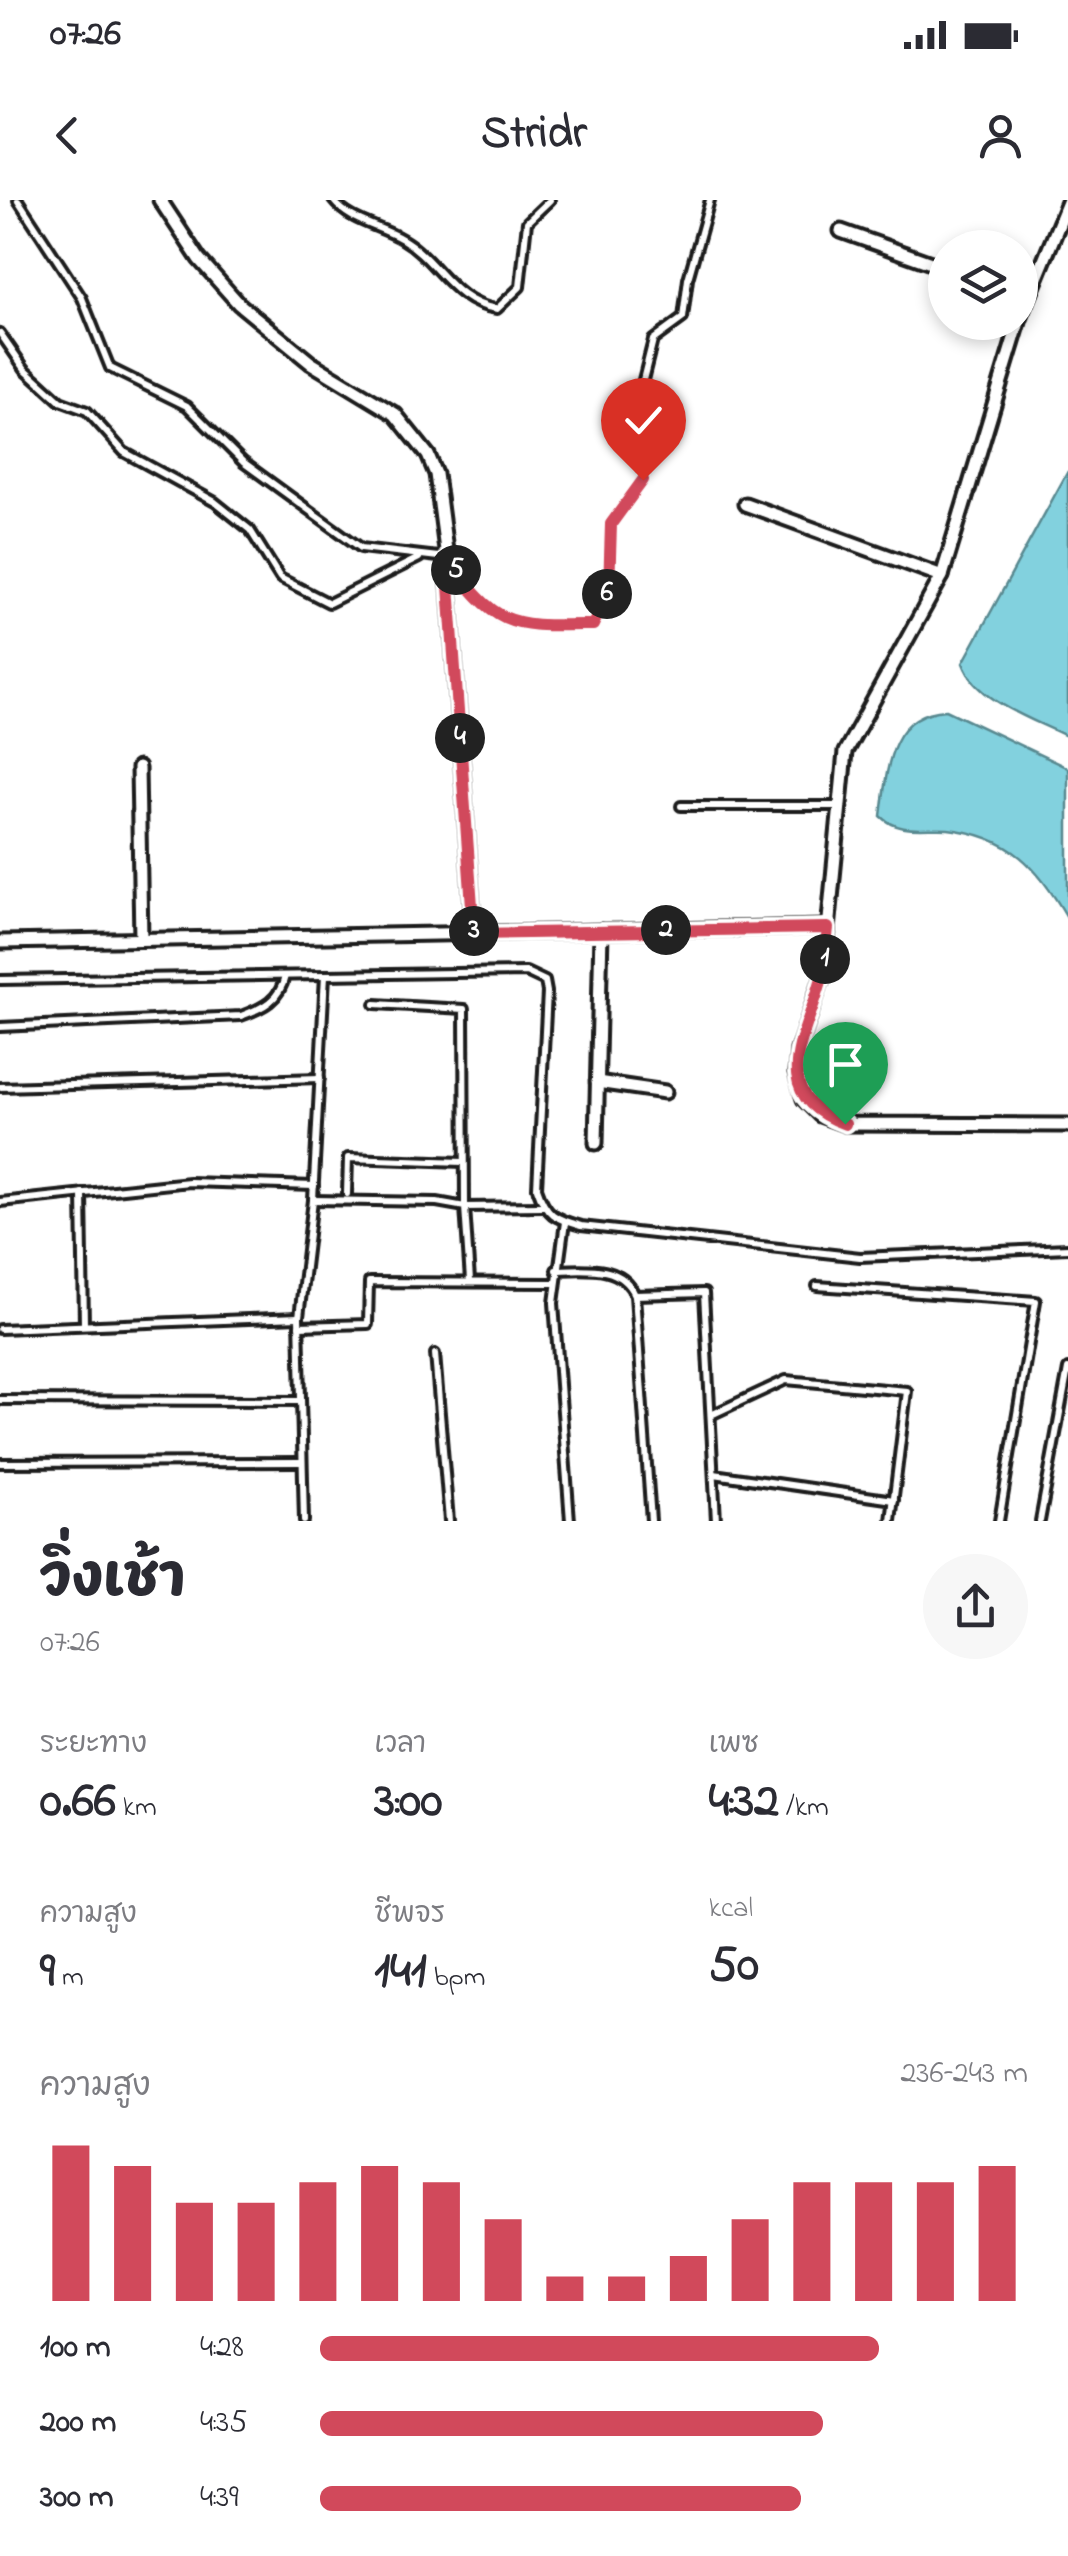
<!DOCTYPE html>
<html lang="th">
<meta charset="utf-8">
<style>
body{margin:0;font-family:"Indie Flower","Playpen Sans Thai",sans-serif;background:#f7f7f7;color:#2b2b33;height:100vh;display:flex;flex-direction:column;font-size:38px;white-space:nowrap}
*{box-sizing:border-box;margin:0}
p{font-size:32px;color:#7c7c81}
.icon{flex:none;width:55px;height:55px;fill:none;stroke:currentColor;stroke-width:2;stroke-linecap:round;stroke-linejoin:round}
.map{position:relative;height:1321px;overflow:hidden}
.panel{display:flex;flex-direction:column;background:#fff;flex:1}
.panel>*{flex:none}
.tools{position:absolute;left:928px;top:30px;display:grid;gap:20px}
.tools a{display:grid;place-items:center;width:110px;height:110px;border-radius:50%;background:#fff;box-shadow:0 5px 15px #0003;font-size:50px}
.pin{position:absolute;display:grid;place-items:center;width:85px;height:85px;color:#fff;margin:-102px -42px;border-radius:50% 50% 50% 0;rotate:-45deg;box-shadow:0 0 10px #0007}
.pin .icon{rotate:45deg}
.km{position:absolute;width:50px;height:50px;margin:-25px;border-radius:50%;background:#222;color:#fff;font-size:28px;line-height:50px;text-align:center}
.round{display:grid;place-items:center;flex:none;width:105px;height:105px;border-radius:52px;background:#f7f7f7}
.head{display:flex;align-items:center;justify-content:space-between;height:170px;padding:0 40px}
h1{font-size:55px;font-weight:800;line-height:75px}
.metrics{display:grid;grid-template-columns:repeat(3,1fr);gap:15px;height:170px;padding:10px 40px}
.metrics div{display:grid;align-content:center}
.metrics b{font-size:50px;font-weight:800}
.metrics small{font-size:28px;font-weight:400}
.metrics p{font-size:28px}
.chart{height:280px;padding:20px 40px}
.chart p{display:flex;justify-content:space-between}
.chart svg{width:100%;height:180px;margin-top:10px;stroke:#d1495b;stroke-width:6}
ul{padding:0 40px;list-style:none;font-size:32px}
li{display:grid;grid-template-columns:160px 120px 1fr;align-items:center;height:75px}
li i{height:25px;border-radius:12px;background:#d1495b}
.status{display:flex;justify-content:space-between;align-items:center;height:70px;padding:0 50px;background:#fff;direction:ltr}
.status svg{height:28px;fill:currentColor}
header{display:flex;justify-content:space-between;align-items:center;height:130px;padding:0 40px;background:#fff;font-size:45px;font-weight:800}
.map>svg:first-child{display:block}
.water{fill:#82d1de;stroke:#598990;stroke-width:2.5}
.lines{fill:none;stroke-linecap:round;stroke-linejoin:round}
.service-casing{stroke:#1c1c1c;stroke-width:14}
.minor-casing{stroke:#1c1c1c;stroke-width:19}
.service{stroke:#fff;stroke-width:6}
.minor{stroke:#fff;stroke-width:11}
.route-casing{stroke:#fff;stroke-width:20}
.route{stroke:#d1495b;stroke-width:12}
</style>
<div class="status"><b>07:26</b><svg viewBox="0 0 49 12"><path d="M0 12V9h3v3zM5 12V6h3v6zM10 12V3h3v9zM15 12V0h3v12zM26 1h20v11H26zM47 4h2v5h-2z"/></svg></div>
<header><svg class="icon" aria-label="back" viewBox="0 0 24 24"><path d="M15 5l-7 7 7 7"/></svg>Stridr<svg class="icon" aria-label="person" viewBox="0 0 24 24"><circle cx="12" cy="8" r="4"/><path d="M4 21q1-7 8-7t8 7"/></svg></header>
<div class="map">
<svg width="1068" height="1321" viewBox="0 0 1068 1321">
<rect width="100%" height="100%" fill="#fff"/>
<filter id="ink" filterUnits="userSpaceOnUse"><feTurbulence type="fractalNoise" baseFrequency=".01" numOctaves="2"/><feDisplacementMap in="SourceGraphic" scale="20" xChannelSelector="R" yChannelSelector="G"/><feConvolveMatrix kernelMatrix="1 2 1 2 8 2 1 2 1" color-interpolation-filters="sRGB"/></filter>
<g filter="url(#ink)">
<g class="water">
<path d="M1068 271V537C1033 519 977 502 963 463Z"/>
<path d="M946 510 1068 568V719C1038 667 1011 636 948 629 924 627 900 635 881 616 887 569 889 513 946 510Z"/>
</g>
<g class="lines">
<g class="service-casing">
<g id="service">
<path d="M18 0 82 98 110 168 187 206 243 262 361 348 447 358C500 430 506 426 593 425L609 390 611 324 643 280 646 243 640 192 653 140 683 118 688 79 710 0"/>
<path d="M333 0C350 22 378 25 402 39 437 59 452 103 497 109L520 87 527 22 550 0"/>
<path d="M0 133 25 169 60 201 87 211 124 252 215 302 250 330 280 378 329 403 419 358"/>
<path d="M681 606H840"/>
<path d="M0 780 526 772 545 781 547 792 537 988C546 1015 555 1019 581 1026L860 1057 1068 1048"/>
<path d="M375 804 464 809 465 1007 543 1006"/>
<path d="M0 827 241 816C263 808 280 800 285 776"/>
<path d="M0 887 320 878"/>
<path d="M82 993 84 1125"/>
<path d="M347 994 348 958 463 962"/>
<path d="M313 1000 437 1002 465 1007 470 1081"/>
<path d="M0 1002 189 982 314 986"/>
<path d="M565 1022 554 1103 570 1321"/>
<path d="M556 1070C585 1069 622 1064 635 1095L651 1321"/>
<path d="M817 1086 1036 1101 999 1321"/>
<path d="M635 1095 704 1093 716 1321"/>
<path d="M299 1126 368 1124 369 1082 555 1083"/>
<path d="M0 1129 298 1117"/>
<path d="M435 1154 449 1321"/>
<path d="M0 1200 300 1201"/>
<path d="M711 1215 786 1180 907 1191 891 1321"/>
<path d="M0 1263 301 1262"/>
<path d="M714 1274 894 1300"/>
<path d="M304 1321 299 1117 313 1000 325 775"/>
<path d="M1040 1321 1068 1169"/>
</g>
</g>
<g class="minor-casing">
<g id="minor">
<path d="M160 0 199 59 239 104 311 163 395 214 428 255 436 274 447 358 474 734"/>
<path d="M841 31 945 68"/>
<path d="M1020 119 1068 2"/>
<path d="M1019 122 942 376 845 552 824 772 798 850 796 873 804 899 820 915 845 924 1068 925"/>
<path d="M745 304 942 376"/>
<path d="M138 568 141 739"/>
<path d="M0 742 828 727"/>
<path d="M597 882 665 892"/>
<path d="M596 943 601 731"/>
</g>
</g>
<use href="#service" class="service"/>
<use href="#minor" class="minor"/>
</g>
</g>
<g class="lines" filter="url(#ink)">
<g class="route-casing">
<path id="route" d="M643 280 611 324 609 390 593 425C509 426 498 429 447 358L474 734 828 728C826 743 826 759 823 774 808 834 762 893 845 924"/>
</g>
<use href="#route" class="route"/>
</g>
</svg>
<div class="tools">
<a><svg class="icon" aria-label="layers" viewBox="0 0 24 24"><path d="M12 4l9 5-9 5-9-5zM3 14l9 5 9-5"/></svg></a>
</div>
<div class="pin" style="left:845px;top:924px;background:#1e9e55"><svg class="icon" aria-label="arrive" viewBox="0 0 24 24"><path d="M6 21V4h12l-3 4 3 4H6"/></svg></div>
<div class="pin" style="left:643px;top:280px;background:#d93025"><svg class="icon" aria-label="check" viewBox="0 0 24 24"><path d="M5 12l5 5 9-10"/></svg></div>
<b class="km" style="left:825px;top:759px">1</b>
<b class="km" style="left:666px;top:730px">2</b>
<b class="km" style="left:474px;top:731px">3</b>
<b class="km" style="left:460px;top:538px">4</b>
<b class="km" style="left:456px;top:370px">5</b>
<b class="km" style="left:607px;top:394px">6</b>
</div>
<section class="panel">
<div class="head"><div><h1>วิ่งเช้า</h1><p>07:26</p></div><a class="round"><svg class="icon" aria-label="share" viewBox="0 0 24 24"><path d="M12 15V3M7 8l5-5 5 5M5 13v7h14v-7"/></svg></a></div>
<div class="metrics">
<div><p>ระยะทาง</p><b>0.66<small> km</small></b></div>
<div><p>เวลา</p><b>3:00</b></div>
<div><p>เพซ</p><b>4:32<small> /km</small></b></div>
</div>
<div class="metrics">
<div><p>ความสูง</p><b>9<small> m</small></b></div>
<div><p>ชีพจร</p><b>141<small> bpm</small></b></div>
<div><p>kcal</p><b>50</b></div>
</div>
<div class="chart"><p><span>ความสูง</span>236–243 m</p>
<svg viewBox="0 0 160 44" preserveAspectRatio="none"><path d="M5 44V6M15 44V11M25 44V20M35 44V20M45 44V15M55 44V11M65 44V15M75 44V24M85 44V38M95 44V38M105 44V33M115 44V24M125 44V15M135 44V15M145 44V15M155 44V11"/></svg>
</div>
<ul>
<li><b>100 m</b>4:28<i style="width:79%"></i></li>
<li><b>200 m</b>4:35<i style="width:71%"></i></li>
<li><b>300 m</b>4:39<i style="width:68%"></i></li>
</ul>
</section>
